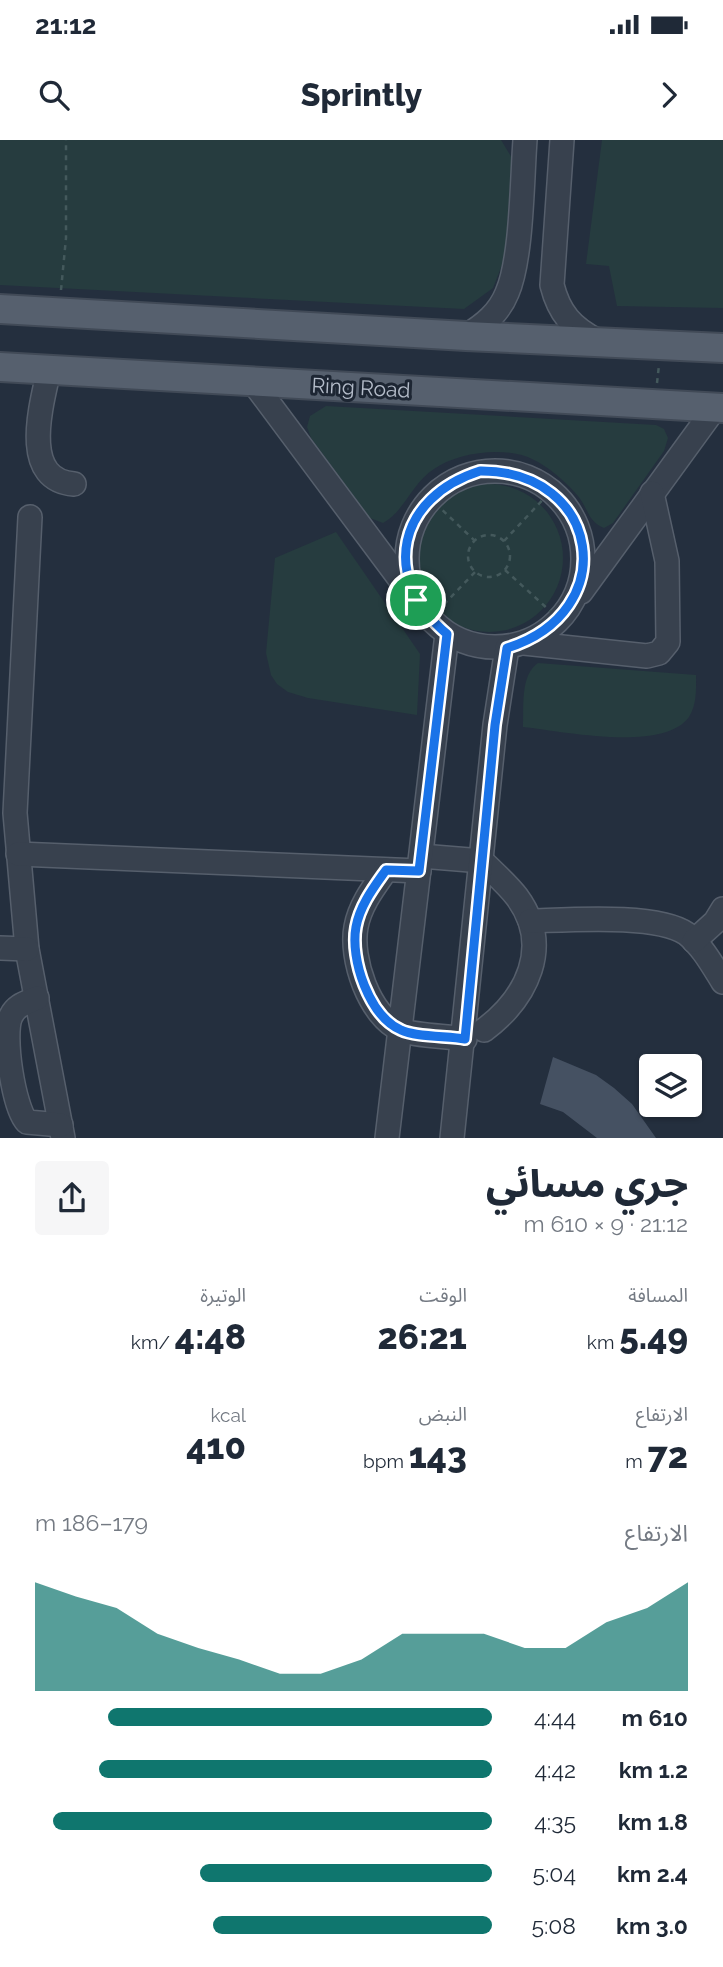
<!DOCTYPE html>
<html lang="ar">
<meta charset="utf-8">
<style>
body{margin:0;font-family:Raleway,"Noto Sans Arabic",sans-serif;background:#f6f6f7;color:#1f2937;direction:rtl;height:100vh;display:flex;flex-direction:column;font-size:26px;white-space:nowrap}
*{box-sizing:border-box;margin:0}
p{font-size:23px;color:#747a83}
.icon{flex:none;width:38px;height:38px;fill:none;stroke:currentColor;stroke-width:2;stroke-linecap:round;stroke-linejoin:round}
.map{position:relative;height:998px;overflow:hidden;direction:ltr}
.side{display:flex;flex-direction:column;background:#fff;flex:1}
.side>*{flex:none}
.tools{position:absolute;left:639px;top:914px;display:grid;gap:14px}
.tools a{display:grid;place-items:center;width:63px;height:63px;border-radius:7px;background:#fff;box-shadow:0 2px 5px #0004;font-size:35px}
.pin{position:absolute;display:grid;place-items:center;width:60px;height:60px;color:#fff;margin:-30px;border:4px solid #fff;border-radius:50%;box-shadow:0 2px 7px #0007}
.round{display:grid;place-items:center;flex:none;width:74px;height:74px;border-radius:7px;background:#f6f6f7}
.head{display:flex;align-items:center;justify-content:space-between;height:119px;padding:0 35px}
h1{font-size:38px;font-weight:800;line-height:52px}
.metrics{display:grid;grid-template-columns:repeat(3,1fr);gap:10px;height:119px;padding:7px 35px}
.metrics div{display:grid;align-content:center}
.metrics b{font-size:35px;font-weight:800}
.metrics small{font-size:19px;font-weight:400}
.metrics p{font-size:19px}
.chart{height:196px;padding:14px 35px}
.chart p{display:flex;justify-content:space-between}
.chart svg{width:100%;height:126px;margin-top:7px;fill:#0f766e;opacity:.7}
ul{padding:0 35px;list-style:none;font-size:23px}
li{display:grid;grid-template-columns:112px 84px 1fr;align-items:center;height:52px}
li i{height:18px;border-radius:9px;background:#0f766e}
.status{display:flex;justify-content:space-between;align-items:center;height:49px;padding:0 35px;background:#fff;direction:ltr}
.status svg{height:19px;fill:currentColor}
header{display:flex;justify-content:space-between;align-items:center;height:91px;padding:0 35px;background:#fff;font-size:32px;font-weight:800}
.map>svg:first-child{display:block}
.green{fill:#263c3f}
.building{fill:#455162}
.lines{fill:none;stroke-linecap:round;stroke-linejoin:round}
.minor-casing{stroke:#565f6c;stroke-width:26}
.major-casing{stroke:#414a57;stroke-width:32}
.path{stroke:#44595c;stroke-width:2.5;stroke-dasharray:5 5;stroke-linecap:butt}
.minor{stroke:#38414e;stroke-width:23}
.major{stroke:#56606e;stroke-width:28}
.route-casing{stroke:#fff;stroke-width:14}
.route{stroke:#1a73e8;stroke-width:9}
.labels{text-anchor:middle;stroke-width:6;stroke-linejoin:round;paint-order:stroke}
.street-label{font-size:21px;fill:#b4bcc9;stroke:#1d2633}
</style>
<div class="status"><b>21:12</b><svg viewBox="0 0 49 12"><path d="M0 12V9h3v3zM5 12V6h3v6zM10 12V3h3v9zM15 12V0h3v12zM26 1h20v11H26zM47 4h2v5h-2z"/></svg></div>
<header><svg class="icon" aria-label="forward" viewBox="0 0 24 24"><path d="M9 5l7 7-7 7"/></svg>Sprintly<svg class="icon" aria-label="search" viewBox="0 0 24 24"><circle cx="10" cy="10" r="6"/><path d="M15 15l6 6"/></svg></header>
<div class="map">
<svg width="723" height="998" viewBox="0 0 723 998">
<rect width="100%" height="100%" fill="#242f3e"/>
<g class="green">
<path d="M0 0H501L512 18 505 117 493 148 464 169 0 145Z"/>
<path d="M602 0H723V168L617 166 609 126 586 124Z"/>
<path d="M326 266 656 285 664 289 668 298 664 311 613 383 604 388C588 382 588 368 578 356 567 343 548 326 532 319 505 306 458 312 434 329 412 343 404 372 383 383L370 378 311 298 307 287 310 276Z"/>
<circle cx="489" cy="418" r="74"/>
<path d="M336 392 420 514 417 575 308 558 288 552 277 544 271 535 266 513 275 418Z"/>
<path d="M538 523 696 535C696 550 697 564 689 577 663 613 562 591 523 587 524 567 520 535 538 523Z"/>
</g>
<path class="building" d="M553 917 596 935 614 948 632 964 656 998H597L563 972 540 964Z"/>
<g class="lines">
<g class="minor-casing">
<g id="minor">
<path d="M562 0 552 145C559 173 572 188 598 201"/>
<path d="M466 196C484 185 499 173 507 153 522 119 522 40 525 0"/>
<path d="M49 230C41 266 20 340 74 344"/>
<path d="M253 242 408 450"/>
<circle cx="495" cy="419" r="88"/>
<path d="M30 377 15 673 27 809 63 998"/>
<path d="M581 452 715 268"/>
<path d="M524 503 647 516 659 513 668 502 667 421 652 353"/>
<path d="M18 714 419 731"/>
<path d="M421 716 482 721C494 733 507 744 517 757 553 806 527 858 484 890"/>
<path d="M386 730C374 747 360 765 356 787 350 818 369 876 401 890 415 896 448 896 465 899"/>
<path d="M530 781C567 780 658 773 687 794 702 806 713 826 723 842"/>
<path d="M694 801 715 782 723 769"/>
<path d="M0 808 27 809"/>
<path d="M37 858C26 863 16 865 11 876 2 894 14 969 27 982L61 985"/>
<path d="M387 998 447 494"/>
<path d="M452 998 495 585 507 508"/>
</g>
</g>
<g class="major-casing">
<g id="major">
<path d="M0 169 466 196 723 208"/>
<path d="M0 227 723 268"/>
</g>
</g>
<g class="path">
<path d="M61 150 66 98V0"/>
<path d="M657 243 659 225"/>
<path d="M435 353 437 365 475 401"/>
<circle cx="489" cy="416" r="21"/>
<path d="M504 401 551 351"/>
<path d="M505 430 560 480"/>
<path d="M430 479 475 432"/>
</g>
<use href="#minor" class="minor"/>
<use href="#major" class="major"/>
</g>
<g class="lines">
<g class="route-casing">
<path id="route" d="M480 331C601 330 623 472 507 508L495 585 465 899C448 896 415 897 401 890 369 876 350 819 356 787 360 765 374 747 386 730L419 731 447 494C379 437 398 357 480 331Z"/>
</g>
<use href="#route" class="route"/>
</g>
<g class="labels">
<g class="street-label">
<text transform="translate(361 248) rotate(3)" y="7">Ring Road</text>
</g>
</g>
</svg>
<div class="tools">
<a><svg class="icon" aria-label="layers" viewBox="0 0 24 24"><path d="M12 4l9 5-9 5-9-5zM3 14l9 5 9-5"/></svg></a>
</div>
<div class="pin" style="left:416px;top:460px;background:#1e9e55"><svg class="icon" aria-label="arrive" viewBox="0 0 24 24"><path d="M6 21V4h12l-3 4 3 4H6"/></svg></div>
</div>
<section class="side">
<div class="head"><div><h1>جري مسائي</h1><p>21:12 · 9 × 610 m</p></div><a class="round"><svg class="icon" aria-label="share" viewBox="0 0 24 24"><path d="M12 15V3M7 8l5-5 5 5M5 13v7h14v-7"/></svg></a></div>
<div class="metrics">
<div><p>المسافة</p><b>5.49<small> km</small></b></div>
<div><p>الوقت</p><b>26:21</b></div>
<div><p>الوتيرة</p><b>4:48<small> /km</small></b></div>
</div>
<div class="metrics">
<div><p>الارتفاع</p><b>72<small> m</small></b></div>
<div><p>النبض</p><b>143<small> bpm</small></b></div>
<div><p>kcal</p><b>410</b></div>
</div>
<div class="chart"><p><span>الارتفاع</span>179–186 m</p>
<svg viewBox="0 0 160 44" preserveAspectRatio="none"><path d="M0 44V6L10 11L20 15L30 24L40 29L50 33L60 38L70 38L80 33L90 24L100 24L110 24L120 29L130 29L140 20L150 15L160 6V44z"/></svg>
</div>
<ul>
<li><b>610 m</b>4:44<i style="width:84%"></i></li>
<li><b>1.2 km</b>4:42<i style="width:86%"></i></li>
<li><b>1.8 km</b>4:35<i style="width:96%"></i></li>
<li><b>2.4 km</b>5:04<i style="width:64%"></i></li>
<li><b>3.0 km</b>5:08<i style="width:61%"></i></li>
</ul>
</section>
